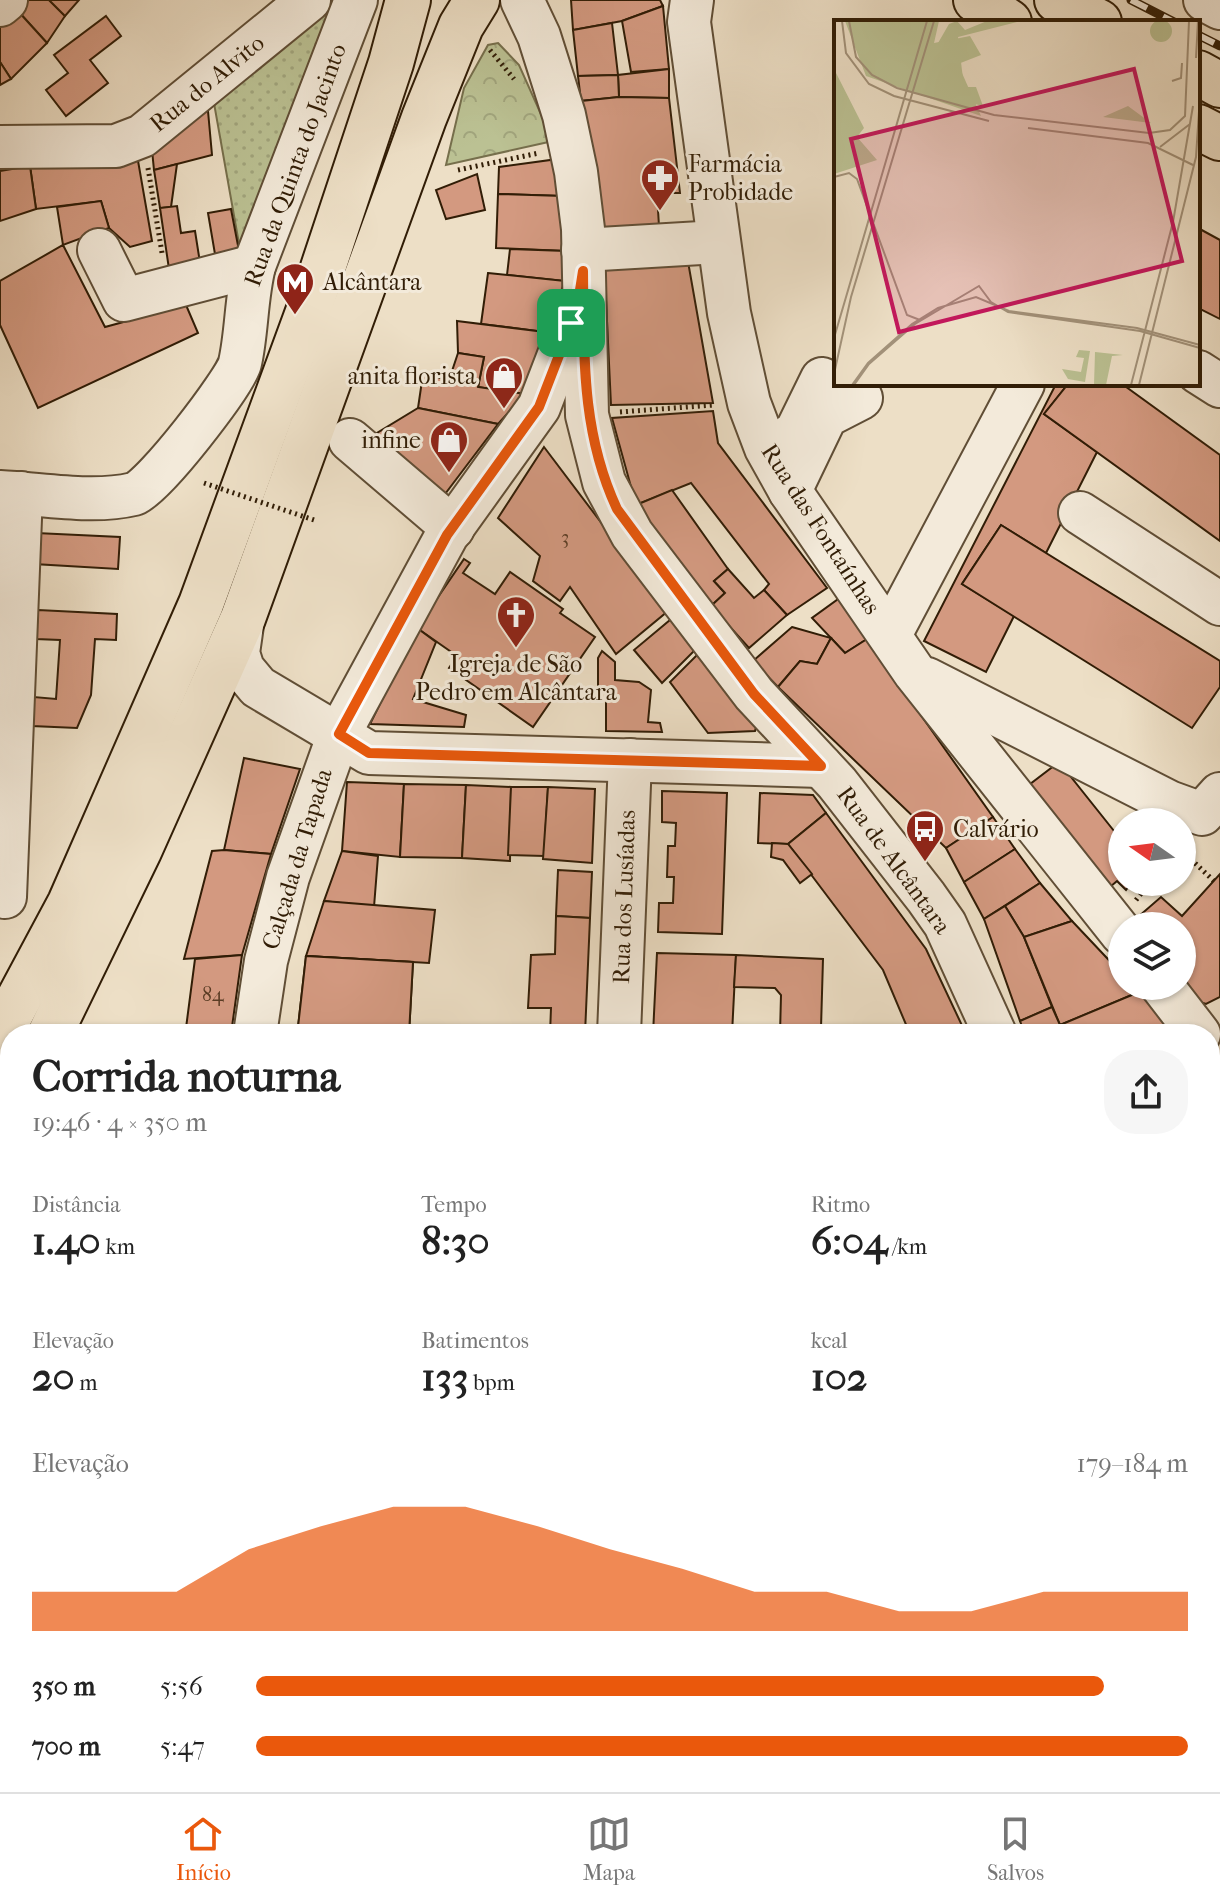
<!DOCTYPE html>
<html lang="pt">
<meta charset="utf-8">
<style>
body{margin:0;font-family:"IM FELL French Canon",serif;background:#f6f6f6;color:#222;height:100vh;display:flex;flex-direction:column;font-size:30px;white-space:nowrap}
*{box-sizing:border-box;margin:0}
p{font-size:26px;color:#767676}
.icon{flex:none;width:44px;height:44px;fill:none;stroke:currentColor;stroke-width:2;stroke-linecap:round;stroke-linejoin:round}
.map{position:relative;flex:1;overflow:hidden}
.sheet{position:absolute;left:0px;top:1024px;width:1220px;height:768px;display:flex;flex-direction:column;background:#fff;border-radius:32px 32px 0 0;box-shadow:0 2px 6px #0004}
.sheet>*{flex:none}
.needle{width:52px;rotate:284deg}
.tools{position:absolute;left:1108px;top:808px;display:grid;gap:16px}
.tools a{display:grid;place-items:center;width:88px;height:88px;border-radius:50%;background:#fff;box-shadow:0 2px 6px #0004;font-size:40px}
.pin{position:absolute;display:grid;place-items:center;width:68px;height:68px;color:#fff;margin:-34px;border-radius:16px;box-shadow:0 4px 12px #0006}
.round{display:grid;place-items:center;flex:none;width:84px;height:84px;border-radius:32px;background:#f6f6f6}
.overview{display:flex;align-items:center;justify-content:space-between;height:136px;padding:0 32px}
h1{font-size:44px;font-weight:700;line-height:60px}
.metrics{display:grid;grid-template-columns:repeat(3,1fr);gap:12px;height:136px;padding:8px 32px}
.metrics div{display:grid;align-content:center}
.metrics b{font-size:40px;font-weight:700}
.metrics small{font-size:22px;font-weight:400}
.metrics p{font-size:22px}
.chart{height:224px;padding:16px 32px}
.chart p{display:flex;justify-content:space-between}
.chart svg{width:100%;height:144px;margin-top:8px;fill:#ea580c;opacity:.7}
ul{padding:0 32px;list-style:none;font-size:26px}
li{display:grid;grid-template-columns:128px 96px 1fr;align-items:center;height:60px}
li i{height:20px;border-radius:10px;background:#ea580c}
.menu{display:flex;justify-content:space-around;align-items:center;height:112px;border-top:2px solid #e0e0e0;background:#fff;font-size:22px;color:#767676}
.menu a{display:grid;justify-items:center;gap:4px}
.menu .on{color:#ea580c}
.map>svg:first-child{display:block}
.grass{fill:url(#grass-dots);stroke:#766f4c;stroke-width:2}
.park{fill:url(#park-crowns);stroke:#766f4c;stroke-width:2}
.building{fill:#d39980;stroke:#311d06;stroke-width:2;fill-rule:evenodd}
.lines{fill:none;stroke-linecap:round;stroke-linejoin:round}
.minor-casing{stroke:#604e36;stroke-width:46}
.major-casing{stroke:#311d06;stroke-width:48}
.highway-casing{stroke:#311d06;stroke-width:48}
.path{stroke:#311d06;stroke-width:5;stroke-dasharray:2 4;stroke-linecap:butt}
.minor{stroke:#f3eada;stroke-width:42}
.major{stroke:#eddfc6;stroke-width:44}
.highway{stroke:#eddfc6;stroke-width:44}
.tram{stroke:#311d06;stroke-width:2}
.rail-casing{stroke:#311d06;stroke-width:9}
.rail{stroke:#f3eada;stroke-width:6;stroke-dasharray:18;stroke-linecap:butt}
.highway-bridge-casing{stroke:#311d06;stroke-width:48;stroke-linecap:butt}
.path-bridge{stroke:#311d06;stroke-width:5;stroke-dasharray:2 4;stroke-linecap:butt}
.highway-bridge{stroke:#eddfc6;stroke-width:44}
.route-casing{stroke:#fff;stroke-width:16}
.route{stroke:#ea580c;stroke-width:10}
.labels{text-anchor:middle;stroke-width:6;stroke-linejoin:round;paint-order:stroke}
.number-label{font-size:20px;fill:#5a3c24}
.street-label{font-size:24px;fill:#311d06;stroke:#f3eada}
.poi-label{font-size:24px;fill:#311d06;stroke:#f3eada;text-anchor:start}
.inset-road{fill:none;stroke:#a29179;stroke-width:2}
.view{fill:#c2185b;fill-opacity:0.15;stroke:#c2185b;stroke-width:4}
.inset-edge{fill:none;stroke:#311d06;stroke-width:4}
</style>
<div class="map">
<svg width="1220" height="1792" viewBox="0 0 1220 1792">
<defs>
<pattern id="grass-dots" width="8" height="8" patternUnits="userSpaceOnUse" patternTransform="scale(2)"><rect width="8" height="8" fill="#bbc193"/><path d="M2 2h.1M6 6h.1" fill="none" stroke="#a1a57d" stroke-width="1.8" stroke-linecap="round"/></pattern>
<pattern id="park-crowns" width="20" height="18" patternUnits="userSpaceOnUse" patternTransform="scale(2)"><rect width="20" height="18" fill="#bbc193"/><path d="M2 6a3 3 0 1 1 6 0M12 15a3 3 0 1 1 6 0" fill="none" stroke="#a1a57d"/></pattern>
</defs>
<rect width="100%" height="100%" fill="#eddfc6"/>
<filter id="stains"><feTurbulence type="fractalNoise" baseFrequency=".0025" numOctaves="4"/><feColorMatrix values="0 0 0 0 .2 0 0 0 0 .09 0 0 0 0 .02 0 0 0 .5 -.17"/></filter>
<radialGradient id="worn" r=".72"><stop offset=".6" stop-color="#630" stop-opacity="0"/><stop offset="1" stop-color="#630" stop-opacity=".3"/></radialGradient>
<path class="grass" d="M322 0H340L241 255 212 92Z"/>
<g class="park">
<path d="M498 43 519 65 553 141 446 165 464 88 488 45Z"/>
<path d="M10 1742V1782H169L170 1792H0V1748Z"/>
</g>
<g class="building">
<path d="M26 0H49L65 16 47 43 17 10Z"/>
<path d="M49 0H79L65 16Z"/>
<path d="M571 0H660L663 6 622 21 573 30Z"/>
<path d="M663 6 669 69 631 72 622 21Z"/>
<path d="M17 10 47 43 11 79 0 62V25Z"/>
<path d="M106 16 121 36 90 60 108 83 66 116 46 90 68 73 54 55Z"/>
<path d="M612 23 618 75 578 76 573 30Z"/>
<path d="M0 62 11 79 0 85Z"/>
<path d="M669 69V98L619 97 618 75Z"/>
<path d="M618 75 619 97 581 101 578 76Z"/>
<path d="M619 97 669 98 680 193H657L660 243 602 247 581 101Z"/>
<path d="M207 100 212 155 154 170 152 150Z"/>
<path d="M137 155 152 241 130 247 109 228 101 201 36 209 30 166Z"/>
<path d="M558 159 563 196 498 194 499 167Z"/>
<path d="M177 164 171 207 160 208 154 170Z"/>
<path d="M30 166 36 209 0 221V171Z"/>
<path d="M477 174 485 210 446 219 436 190Z"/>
<path d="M498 194 563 196 566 251 496 248Z"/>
<path d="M101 201 109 228 63 245 57 207Z"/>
<path d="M177 206 181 233 195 231 201 269H169L160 208Z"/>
<path d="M231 209 240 256 216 260 208 213Z"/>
<path d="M1198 228 1220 240V319L1198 308Z"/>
<path d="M63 245 105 327 186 305 198 333 38 408 0 325V281Z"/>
<path d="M510 249 566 251 565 281 507 275Z"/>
<path d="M687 256 713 403 611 405 604 258Z"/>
<path d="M488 273 565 281 545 332 481 324Z"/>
<path d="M457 321 545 332 525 394 478 387 484 357 458 353Z"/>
<path d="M458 353 484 357 478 387 525 394 498 424 418 408 423 374 449 380Z"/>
<path d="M1056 384H1068L1044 414 1097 452 1046 553 1001 525 962 584 1014 616 986 672 924 641Z"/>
<path d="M1068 384H1122L1220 455V541L1044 414Z"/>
<path d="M418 408 498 424 442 498 377 433Z"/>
<path d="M713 411 718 443 827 588 787 615 764 590 769 584 691 483 636 505 612 418Z"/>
<path d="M544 447 668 611 616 654 570 587 560 601 533 581 540 556 498 518Z"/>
<path d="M672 490 728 569 714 581 725 593 711 606 636 505Z"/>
<path d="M1001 525 1220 661V687L1192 728 962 584Z"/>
<path d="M36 533 120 537 118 569 34 564Z"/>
<path d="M464 559 470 563 463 573 495 594 510 572 563 609 560 613 595 637 533 727 449 668 457 656 417 628Z"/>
<path d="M728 569 754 598 764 590 787 615 749 648 711 606 725 593 714 581Z"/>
<path d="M841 597 867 639 845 653 812 618Z"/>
<path d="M38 610 117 614 116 640 95 639 91 695 77 728 32 726 34 697 56 699 60 640 36 639Z"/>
<path d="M676 615 700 645 662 683 634 650Z"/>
<path d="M792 627 831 638 817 664 800 661 778 687 753 661Z"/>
<path d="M417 628 436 642 413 699 466 715 464 727 370 724Z"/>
<path d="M831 638 845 653 867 639 993 817 946 848 778 687 800 661 817 664Z"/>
<path d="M703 649 757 724 755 731 708 733 670 682Z"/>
<path d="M602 651 615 662V680L639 682 651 690 648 722 660 723 662 732 606 731V693H598V658Z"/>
<path d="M244 758 300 769 271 854 224 850Z"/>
<path d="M1059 762 1122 841V882H1132L1126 890 1117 881 1104 892 1021 791Z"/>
<path d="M347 782 404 784 400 857 342 851Z"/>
<path d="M404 784 466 785 462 858 400 857Z"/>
<path d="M466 785 511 787 510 861 462 858Z"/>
<path d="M511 787H548L544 856 508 855Z"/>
<path d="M548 787 595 789 592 863 543 859Z"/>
<path d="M662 791 727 793 722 934 658 932 659 903H673L674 877H667L668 846H675L676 823 662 822Z"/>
<path d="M760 793 813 795 826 813 788 844 758 843Z"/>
<path d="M826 813 926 949 966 1034H910L883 970 788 844Z"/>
<path d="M993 817 1015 849 964 882 946 848Z"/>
<path d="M772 843 788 844 812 874 800 883 783 860 771 857Z"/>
<path d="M1015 849 1040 883 984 919 964 882Z"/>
<path d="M224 850 271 854 242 955 184 959 212 851Z"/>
<path d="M342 851 378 856 374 907 324 901Z"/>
<path d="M558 870 592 872 590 918 556 916Z"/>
<path d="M1220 874V997L1206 1004 1200 1002 1182 984V926H1134L1131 923 1161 897 1182 916Z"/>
<path d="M1040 883 1072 921 1024 937 1005 906Z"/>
<path d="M324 901 435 910 429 963 306 956Z"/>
<path d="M1005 906 1024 937 1052 1007 1020 1021 984 919Z"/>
<path d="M556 916 590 918 585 1034H550L551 1008H528L531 955 555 954Z"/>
<path d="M1072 921 1122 974V986H1133L1139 992 1060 1025 1024 937Z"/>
<path d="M657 953 736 955 732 1034H653Z"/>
<path d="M242 955 231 1034 186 1028 195 959Z"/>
<path d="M736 955 823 959 821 1028H814V1034H732H780L781 995 775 988 734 987Z"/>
<path d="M306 956 413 962 409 1034 298 1027ZM349 982 381 984 379 1009 347 1007Z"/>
<path d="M306 956 413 962 409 1034 298 1027Z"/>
<path d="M1139 992 1172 1026 1156 1034H1064L1060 1025Z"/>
<path d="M1052 1007 1064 1034H1025L1020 1021Z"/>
<path d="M298 1027 409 1034H297Z"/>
<path d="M186 1028 223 1034H185Z"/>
<path d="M1210 1076 1220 1090V1097L1210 1102Z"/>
<path d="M1220 1097V1106L1210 1132V1102Z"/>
<path d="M1220 1208V1313L1210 1288V1212Z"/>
<path d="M1220 1555V1602L1210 1607V1559Z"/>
<path d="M1220 1602V1677L1210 1654V1607Z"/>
<path d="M129 1782H169L170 1792H130Z"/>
<path d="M230 1782H295L296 1789 232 1792Z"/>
<path d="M1113 1782H1178L1182 1792H1117Z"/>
</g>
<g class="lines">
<g class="minor-casing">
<g id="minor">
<path d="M522 0 539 36 564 115 576 172 583 229 587 415 604 482 632 534 754 694 837 783 926 897 945 924 995 1034"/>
<path d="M692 0 689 22 729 313 749 403 766 448 790 491 915 673 1122 934"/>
<path d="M1205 0 1220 8"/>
<path d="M0 5 6 0"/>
<path d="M0 147 116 146 142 136 309 0"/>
<path d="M99 250 124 300 254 266"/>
<path d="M583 250 718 242"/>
<path d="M1198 372 1220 386"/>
<path d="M790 436 796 432 822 379"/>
<path d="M350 440 453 528"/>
<path d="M790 491 826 416 861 398"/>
<path d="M0 492C43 494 92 504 134 494 152 490 236 381 240 363 247 332 246 298 254 266L356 0"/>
<path d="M1080 513 1220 604"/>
<path d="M243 618 238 653 243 669 258 687 369 753 821 766"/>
<path d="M890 635 1023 384"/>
<path d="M927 679 1169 802 1202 814 1220 794"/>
<path d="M5 897 21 493"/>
<path d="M1162 986 1199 1034"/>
<path d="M255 1034 266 961 288 877 339 734 447 535 539 407 576 311"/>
<path d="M619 1034 630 760"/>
<path d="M0 1645 10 1643"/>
<path d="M0 1698 10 1701"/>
<path d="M0 1757 10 1754"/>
<path d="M114 1782 115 1792"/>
<path d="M195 1782V1792"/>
<path d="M592 1792 679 1782"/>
</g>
</g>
<g class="major-casing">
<g id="major">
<path d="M1210 1177 1220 1169"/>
<path d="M1210 1713 1220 1734"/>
</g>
</g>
<g class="highway-casing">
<g id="highway">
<path d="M976 0 1009 22"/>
<path d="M1057 0 1099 22"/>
<path d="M1198 73 1220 85"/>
<path d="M1198 127 1220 138"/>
<path d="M0 1034 70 903 201 604 311 304 391 63 408 0"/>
<path d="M50 1034 139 851 243 618 424 118 461 26 477 0"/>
<path d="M0 1126 10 1108"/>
<path d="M0 1449 10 1455"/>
<path d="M0 1505 10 1511"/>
<path d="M458 1782 475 1792"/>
</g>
</g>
<g class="path">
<path d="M490 50 514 79"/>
<path d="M148 168 162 253"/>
<path d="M458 170 539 153"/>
<path d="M620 412 714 405"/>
<path d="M1182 851 1214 881"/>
<path d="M1136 900 1150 882"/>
<path d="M1210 1388 1220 1416"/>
<path d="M1210 1476 1220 1472"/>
</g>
<use href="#minor" class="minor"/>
<use href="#major" class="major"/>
<use href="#highway" class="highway"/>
<g class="tram">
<path d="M1210 1169 1220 1161"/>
<path d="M1210 1188 1220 1179"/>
<path d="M1210 1696 1220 1718"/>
<path d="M1210 1736 1220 1757"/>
<path d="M524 1792 612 1782"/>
<path d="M659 1792 744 1782"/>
</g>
<g class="rail-casing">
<g id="rail">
<path d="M1131 0 1174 22"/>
<path d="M1198 35 1220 46"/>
<path d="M0 1466 10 1473"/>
<path d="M0 1488 10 1494"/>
<path d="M483 1782 500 1792"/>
<path d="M520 1782 537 1792"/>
</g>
</g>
<use href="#rail" class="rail"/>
<g class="highway-bridge-casing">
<path id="highway-bridge" d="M552 1782 569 1792"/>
</g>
<path class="path-bridge" d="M204 483 317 521"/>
<use href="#highway-bridge" class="highway-bridge"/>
</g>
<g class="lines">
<g class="route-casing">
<path id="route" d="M583 271C584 354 581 432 617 509L754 694 821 766 369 753 339 734 447 535 539 407 577 309Z"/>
</g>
<use href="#route" class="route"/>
</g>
<defs>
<g id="pharmacy-pin" transform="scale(2)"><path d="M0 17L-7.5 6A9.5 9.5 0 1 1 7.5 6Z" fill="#8f2418" stroke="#f3eada"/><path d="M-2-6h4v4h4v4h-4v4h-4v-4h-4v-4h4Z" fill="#fff"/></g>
<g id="metro-pin" transform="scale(2)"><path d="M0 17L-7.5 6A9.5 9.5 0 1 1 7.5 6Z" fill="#8f2418" stroke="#f3eada"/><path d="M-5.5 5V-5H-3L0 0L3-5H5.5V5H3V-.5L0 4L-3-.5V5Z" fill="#fff"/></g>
<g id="shop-pin" transform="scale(2)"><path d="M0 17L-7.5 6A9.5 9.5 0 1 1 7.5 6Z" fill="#8f2418" stroke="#f3eada"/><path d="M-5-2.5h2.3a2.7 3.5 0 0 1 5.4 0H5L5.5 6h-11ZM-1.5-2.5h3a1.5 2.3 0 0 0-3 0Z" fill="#fff"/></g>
<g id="church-pin" transform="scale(2)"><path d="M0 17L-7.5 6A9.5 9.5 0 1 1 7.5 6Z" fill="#8f2418" stroke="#f3eada"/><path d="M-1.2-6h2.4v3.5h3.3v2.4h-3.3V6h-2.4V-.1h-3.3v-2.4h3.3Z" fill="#fff"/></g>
<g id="bus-pin" transform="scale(2)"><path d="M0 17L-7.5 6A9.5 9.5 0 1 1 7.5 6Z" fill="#8f2418" stroke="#f3eada"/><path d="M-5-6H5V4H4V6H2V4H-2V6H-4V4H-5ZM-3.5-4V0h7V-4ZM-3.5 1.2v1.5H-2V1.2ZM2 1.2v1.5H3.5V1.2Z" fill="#fff"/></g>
</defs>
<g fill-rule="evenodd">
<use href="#pharmacy-pin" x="660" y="178"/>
<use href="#metro-pin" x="295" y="282"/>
<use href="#shop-pin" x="504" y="376"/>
<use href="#shop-pin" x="449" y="440"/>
<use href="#church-pin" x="516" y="615"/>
<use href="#bus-pin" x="925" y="829"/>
</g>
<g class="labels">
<g class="number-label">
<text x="565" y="544">3</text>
<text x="213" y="1001">84</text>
</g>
<g class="street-label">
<text transform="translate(207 83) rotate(-39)" y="8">Rua do Alvito</text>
<text transform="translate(295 165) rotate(-70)" y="8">Rua da Quinta do Jacinto</text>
<text transform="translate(821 529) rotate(57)" y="8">Rua das Fontaínhas</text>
<text transform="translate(297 859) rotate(-73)" y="8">Calçada da Tapada</text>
<text transform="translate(894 860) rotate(54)" y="8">Rua de Alcântara</text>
<text transform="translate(624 897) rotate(-88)" y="8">Rua dos Lusíadas</text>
</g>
<g class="poi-label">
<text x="688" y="172">Farmácia<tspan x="688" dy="28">Probidade</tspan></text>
<text x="323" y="290">Alcântara</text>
<text x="476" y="384" text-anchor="end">anita florista</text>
<text x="421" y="448" text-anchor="end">infine</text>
<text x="516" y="672" text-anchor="middle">Igreja de São<tspan x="516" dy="28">Pedro em Alcântara</tspan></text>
<text x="953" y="837">Calvário</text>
</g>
</g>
<g transform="translate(834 20)">
<rect width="366" height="366" fill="#eddfc6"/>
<path d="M316 11a11 11 0 1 1 22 0a11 11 0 1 1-22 0ZM123 1 131 10 153 1 183 2 124 17 130 67H142L149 86 86 71 96 37 115 4ZM294 86 317 103 269 97ZM245 330 256 331 251 362 234 359 228 349 247 352 250 338 242 337ZM261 332 289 335 278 336 272 365H260Z" fill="#bbc193"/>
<path d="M11 1H105L100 23 136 16 147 35 124 44 147 96 32 56ZM0 49 30 108 23 117 43 140 0 154Z" fill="#bbc193"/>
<path class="inset-road" d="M8 1 12 33 35 64 60 76 155 101M15 1 22 37 38 55 63 68 160 95 315 113 336 110 351 96 355 1M362 38 364 1M338 61 347 58 348 43M194 108 314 123 359 145M326 127 356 104M0 157 15 153 23 159 73 295 86 300M0 318 93 1M0 354 17 277 100 1M18 365 34 343 78 304 104 288 142 277 175 291 303 308 366 325M20 365 35 344 81 304 145 266 157 282 174 292 306 311 366 328M297 365 339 202 359 86M305 365 362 137 366 76"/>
<path class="view" d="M300 49 348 241 65 312 17 119Z"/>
<rect width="366" height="366" class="inset-edge"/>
</g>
<rect width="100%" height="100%" filter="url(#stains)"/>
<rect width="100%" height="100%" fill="url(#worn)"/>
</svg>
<div class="tools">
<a><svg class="needle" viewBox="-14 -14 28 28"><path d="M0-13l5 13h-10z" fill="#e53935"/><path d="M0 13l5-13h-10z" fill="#767676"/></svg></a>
<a><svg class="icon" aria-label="layers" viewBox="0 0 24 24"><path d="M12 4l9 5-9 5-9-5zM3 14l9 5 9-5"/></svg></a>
</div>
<div class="pin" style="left:571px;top:323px;background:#1e9e55"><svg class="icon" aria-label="arrive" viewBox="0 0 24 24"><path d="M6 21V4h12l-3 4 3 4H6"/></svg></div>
<section class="sheet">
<div class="overview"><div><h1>Corrida noturna</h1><p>19:46 · 4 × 350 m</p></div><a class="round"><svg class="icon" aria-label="share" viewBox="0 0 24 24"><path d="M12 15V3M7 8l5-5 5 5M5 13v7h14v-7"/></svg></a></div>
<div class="metrics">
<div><p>Distância</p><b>1.40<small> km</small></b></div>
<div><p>Tempo</p><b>8:30</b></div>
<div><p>Ritmo</p><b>6:04<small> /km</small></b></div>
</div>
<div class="metrics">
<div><p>Elevação</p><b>20<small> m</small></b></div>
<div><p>Batimentos</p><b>133<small> bpm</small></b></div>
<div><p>kcal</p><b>102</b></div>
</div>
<div class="chart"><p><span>Elevação</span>179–184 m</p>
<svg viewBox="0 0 160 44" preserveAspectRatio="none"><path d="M0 44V32L10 32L20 32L30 19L40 12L50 6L60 6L70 12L80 19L90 25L100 32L110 32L120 38L130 38L140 32L150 32L160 32V44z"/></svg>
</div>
<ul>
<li><b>350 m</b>5:56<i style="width:91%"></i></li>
<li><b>700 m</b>5:47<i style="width:100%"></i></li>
</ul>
</section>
</div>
<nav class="menu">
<a class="on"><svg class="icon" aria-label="home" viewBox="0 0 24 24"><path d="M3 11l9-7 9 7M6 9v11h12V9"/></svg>Início</a>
<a><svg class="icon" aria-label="map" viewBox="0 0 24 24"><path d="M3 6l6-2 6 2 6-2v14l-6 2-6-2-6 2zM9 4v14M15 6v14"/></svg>Mapa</a>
<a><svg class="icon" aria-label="saved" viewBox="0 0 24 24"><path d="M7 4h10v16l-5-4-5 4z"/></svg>Salvos</a>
</nav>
